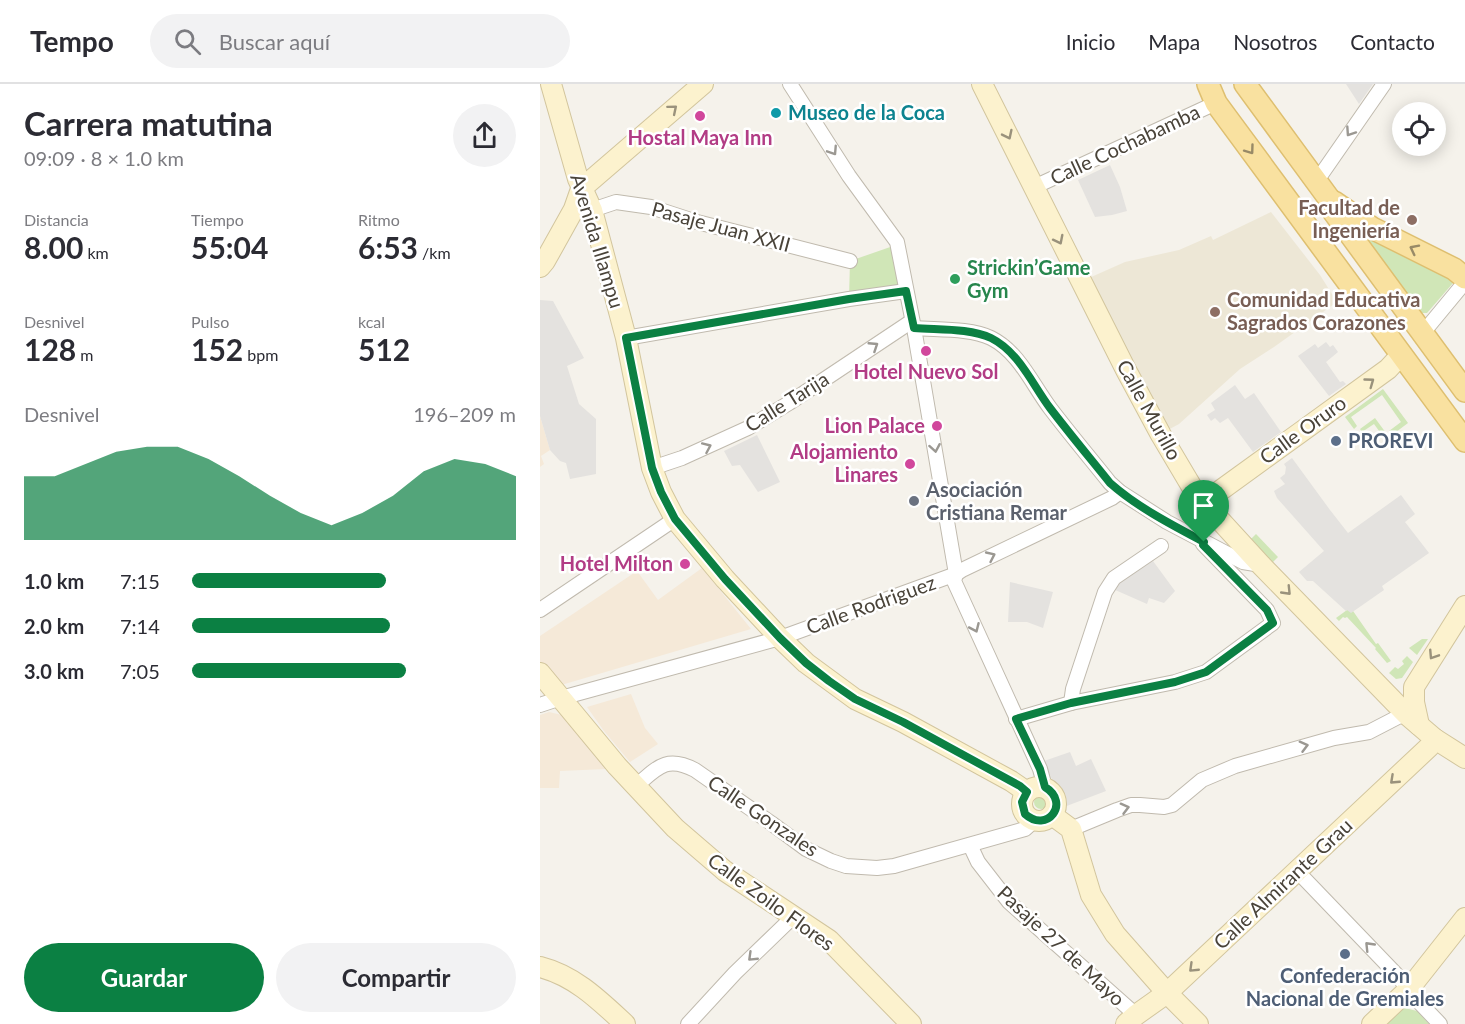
<!DOCTYPE html>
<html lang="es">
<meta charset="utf-8">
<style>
body{margin:0;font-family:Lato,sans-serif;background:#f2f2f3;color:#2b2b33;height:100vh;display:flex;flex-direction:column;font-size:22px;white-space:nowrap}
*{box-sizing:border-box;margin:0}
p{font-size:20px;color:#7c7c81}
.icon{flex:none;width:33px;height:33px;fill:none;stroke:currentColor;stroke-width:2;stroke-linecap:round;stroke-linejoin:round}
.map{position:relative;flex:1;overflow:hidden}
.sheet{display:flex;flex-direction:column;background:#fff;width:540px}
.sheet>*{flex:none}
.fabs{position:absolute;left:852px;top:18px;display:grid;gap:12px}
.fabs a{display:grid;place-items:center;width:54px;height:54px;border-radius:50%;background:#fff;box-shadow:0 3px 15px #0003;font-size:30px}
.pin{position:absolute;display:grid;place-items:center;width:51px;height:51px;color:#fff;margin:-62px -26px;border-radius:50% 50% 50% 0;rotate:-45deg;box-shadow:0 0 6px #0007}
.pin .icon{rotate:45deg}
.round{display:grid;place-items:center;flex:none;width:63px;height:63px;border-radius:32px;background:#f2f2f3}
.summary{display:flex;align-items:center;justify-content:space-between;height:102px;padding:0 24px}
h1{font-size:33px;font-weight:700;line-height:45px}
.figures{display:grid;grid-template-columns:repeat(3,1fr);gap:9px;height:102px;padding:6px 24px}
.figures div{display:grid;align-content:center}
.figures b{font-size:30px;font-weight:700}
.figures small{font-size:16px;font-weight:400}
.figures p{font-size:16px}
.chart{height:168px;padding:12px 24px}
.chart p{display:flex;justify-content:space-between}
.chart svg{width:100%;height:108px;margin-top:6px;fill:#0b8043;opacity:.7}
.primary-button{display:flex;gap:12px;margin-top:auto;padding:12px 24px}
.primary-button a{flex:1;height:69px;border-radius:36px;background:#0b8043;color:#fff;font-size:24px;font-weight:700;line-height:69px;text-align:center}
.primary-button a+a{background:#f2f2f3;color:#2b2b33}
ul{padding:0 24px;list-style:none;font-size:20px}
li{display:grid;grid-template-columns:96px 72px 1fr;align-items:center;height:45px}
li i{height:15px;border-radius:8px;background:#0b8043}
header{display:flex;align-items:center;gap:36px;box-sizing:border-box;height:84px;padding:0 30px;background:#fff;border-bottom:2px solid #e1e1e2}
header strong{font-size:28px}
nav{display:flex;gap:33px;margin-inline-start:auto;font-size:21px}
.search{width:420px;height:54px;background:#f2f2f3;display:flex;align-items:center;gap:15px;box-sizing:border-box;padding:0 21px;border-radius:33px;color:#7c7c81;font-size:22px}
main{display:flex;flex:1;min-height:0}
.map>svg:first-child{display:block}
.commercial{fill:#f5e9d8}
.education{fill:#ede7d6}
.green{fill:#d0e6b7}
.parking{fill:#e4e2df}
.lines{fill:none;stroke-linecap:round;stroke-linejoin:round}
.street-casing{stroke:#c0baae;stroke-width:16}
.secondary-casing{stroke:#d2c59d;stroke-width:22}
.primary-casing{stroke:#debf70;stroke-width:24}
.street{stroke:#fff;stroke-width:14}
.secondary{stroke:#fcf2ce;stroke-width:20}
.primary{stroke:#f9e1a0;stroke-width:21}
.oneway{stroke:#9a927c}
.oneway2{stroke:#9b9892}
.oneway3{stroke:#988a67}
.route-casing{stroke:#fff;stroke-width:12}
.route{stroke:#0b8043;stroke-width:8}
.culture-dot{fill:#0f9aa8;stroke:#fff;stroke-width:2}
.hotel-dot{fill:#d1479c;stroke:#fff;stroke-width:2}
.education-dot{fill:#8d6e63;stroke:#fff;stroke-width:2}
.leisure-dot{fill:#2e9e5b;stroke:#fff;stroke-width:2}
.service-dot{fill:#5c6f8a;stroke:#fff;stroke-width:2}
.worship-dot{fill:#6b7280;stroke:#fff;stroke-width:2}
.labels{text-anchor:middle;stroke-width:5;stroke-linejoin:round;paint-order:stroke}
.culture-label{font-size:20px;font-weight:bold;fill:#0d838f;stroke:#fff;text-anchor:start}
.hotel-label{font-size:20px;font-weight:bold;fill:#b23c85;stroke:#fff;text-anchor:end}
.street-label{font-size:20px;fill:#494339;stroke:#fff}
.education-label{font-size:20px;font-weight:bold;fill:#785e54;stroke:#fff;text-anchor:end}
.leisure-label{font-size:20px;font-weight:bold;fill:#27864d;stroke:#fff;text-anchor:start}
.service-label{font-size:20px;font-weight:bold;fill:#4e5e75;stroke:#fff;text-anchor:start}
.worship-label{font-size:20px;font-weight:bold;fill:#5b616d;stroke:#fff;text-anchor:start}
</style>
<header>
<strong>Tempo</strong>
<div class="search"><svg class="icon" aria-label="search" viewBox="0 0 24 24"><circle cx="10" cy="10" r="6"/><path d="M15 15l6 6"/></svg>Buscar aquí</div>
<nav><a>Inicio</a><a>Mapa</a><a>Nosotros</a><a>Contacto</a></nav>
</header>
<main>
<section class="sheet">
<div class="summary"><div><h1>Carrera matutina</h1><p>09:09 · 8 × 1.0 km</p></div><a class="round"><svg class="icon" aria-label="share" viewBox="0 0 24 24"><path d="M12 15V3M7 8l5-5 5 5M5 13v7h14v-7"/></svg></a></div>
<div class="figures">
<div><p>Distancia</p><b>8.00<small> km</small></b></div>
<div><p>Tiempo</p><b>55:04</b></div>
<div><p>Ritmo</p><b>6:53<small> /km</small></b></div>
</div>
<div class="figures">
<div><p>Desnivel</p><b>128<small> m</small></b></div>
<div><p>Pulso</p><b>152<small> bpm</small></b></div>
<div><p>kcal</p><b>512</b></div>
</div>
<div class="chart"><p><span>Desnivel</span>196–209 m</p>
<svg viewBox="0 0 160 44" preserveAspectRatio="none"><path d="M0 44V18L10 18L20 13L30 8L40 6L50 6L60 11L70 18L80 26L90 33L100 38L110 33L120 26L130 16L140 11L150 13L160 18V44z"/></svg>
</div>
<ul>
<li><b>1.0 km</b>7:15<i style="width:60%"></i></li>
<li><b>2.0 km</b>7:14<i style="width:61%"></i></li>
<li><b>3.0 km</b>7:05<i style="width:66%"></i></li>
</ul>
<div class="primary-button"><a>Guardar</a><a>Compartir</a></div>
</section>
<div class="map">
<svg width="925" height="940" viewBox="0 0 925 940">
<rect width="100%" height="100%" fill="#f5f2eb"/>
<g class="commercial">
<path d="M0 332 10 366 1 372 4 380 0 383Z"/>
<path d="M162 484 211 545 18 602 0 578V552L97 487 118 516Z"/>
<path d="M91 610 105 644 118 660 90 678 64 647 47 623Z"/>
<path d="M9 628 22 631 66 685 20 687 19 704H0V631Z"/>
</g>
<path class="education" d="M731 128 780 191 797 218 734 263 700 285 639 340 626 347 549 194 585 178 639 166 671 152 673 156Z"/>
<g class="green">
<path d="M825 149 912 192 913 199 887 229H881L823 151Z"/>
<path d="M356 161 358 208 309 215 310 177Z"/>
<path d="M843 305 868 339 852 351 849 347 861 338 842 311 811 333 817 342 814 345 805 333Z"/>
<path d="M835 334 846 349 842 351 834 340 822 348 820 345Z"/>
<path d="M716 450 738 473 731 480 709 457Z"/>
<path d="M807 526 813 527 836 560 838 559 851 577 847 579 835 565 836 564 807 533 805 534 803 533 799 537 796 534Z"/>
<path d="M882 555H888L877 571 869 564Z"/>
<path d="M867 572 873 578 862 594 856 595 849 589 855 583 858 585 864 580 862 577Z"/>
<circle cx="501" cy="718" r="7"/>
<path d="M865 924 877 927 889 940H845L861 925Z"/>
</g>
<g class="parking">
<path d="M806 0H833L819 20Z"/>
<path d="M570 81 580 103 587 127 572 131 555 133 538 96Z"/>
<path d="M0 216 13 217 44 274 27 282 39 320 56 335V390L30 395 26 379 20 377 10 366 0 332Z"/>
<path d="M786 258 790 263 793 261 798 268 786 278 800 298 803 297 806 300 789 312 758 272 775 260 778 264Z"/>
<path d="M695 301 705 315 714 309 741 348 713 368 688 334 680 339 675 334 671 337 667 331 675 326 671 319Z"/>
<path d="M217 351 240 398 218 408 200 381 192 382 184 367Z"/>
<path d="M752 374 790 426 808 449 861 411 875 430 865 438 889 469 842 502 844 506 811 529 807 526 806 527 773 497H767L759 488 784 467 737 414 734 407 745 400 740 394 745 390 746 383 744 380Z"/>
<path d="M613 477 635 507 624 519 609 514 607 520 573 505 581 498Z"/>
<path d="M470 498 513 508 503 544 487 538H468Z"/>
<path d="M530 668 536 682 551 675 566 707 524 723 504 677Z"/>
</g>
<g class="lines">
<g class="street-casing">
<g id="street">
<path d="M250 0 309 92 357 158 374 244 416 490 414 497 500 685 505 703"/>
<path d="M776 98 844 0"/>
<path d="M494 103 676 19"/>
<path d="M52 126 76 118 111 123 157 138 310 177"/>
<path d="M374 244C398 246 430 244 451 254 479 268 492 300 510 324 529 349 550 374 570 399L580 408 627 438 703 478 721 481"/>
<path d="M882 250 925 198"/>
<path d="M86 254 309 215 366 207"/>
<path d="M112 384 142 374 208 344 249 319 372 237"/>
<path d="M0 526 135 435"/>
<path d="M531 619 533 605 565 508 574 494 621 462"/>
<path d="M0 621 21 614 240 554 416 490 422 486 572 414 580 408"/>
<path d="M476 635 531 619 635 598 666 588 733 539 727 526 663 460"/>
<path d="M95 703C117 684 126 671 155 686L231 739 266 765 291 777 306 782 337 784 354 782 485 745 495 736"/>
<path d="M531 745 577 726 591 721H600L624 723 632 721 662 696 695 682 794 654 829 648 858 633 867 631"/>
<path d="M430 761 438 778 469 818 596 931"/>
<path d="M757 787 856 890 878 917 900 940"/>
<path d="M148 940 195 889 254 832"/>
</g>
</g>
<g class="secondary-casing">
<g id="secondary">
<path d="M11 0 38 95 52 126 86 254 112 384 121 408 135 435 185 495 240 554 266 579 315 615 363 638 471 697 487 708"/>
<path d="M442 0 586 286 621 351 656 410 721 481 867 631 895 655 925 674"/>
<path d="M0 183 5 177 34 125 41 105 163 0"/>
<path d="M663 419 848 285 861 271"/>
<path d="M0 589 77 682 135 744 185 787 289 856 371 940"/>
<path d="M879 641 874 618V603L925 522"/>
<circle cx="499" cy="720" r="17"/>
<path d="M512 731 531 745 551 811 575 850 627 909 658 940"/>
<path d="M0 883C35 892 59 916 85 940"/>
<path d="M586 940 596 931 627 909 889 663 895 655"/>
<path d="M832 940 869 905 925 834"/>
</g>
</g>
<g class="primary-casing">
<g id="primary">
<path d="M668 0 676 19 687 34 925 357"/>
<path d="M705 0 790 116 793 127 925 307"/>
<path d="M794 118 832 144 914 185 925 194"/>
</g>
</g>
<use href="#street" class="street"/>
<use href="#secondary" class="secondary"/>
<use href="#primary" class="primary"/>
</g>
<defs><path id="oneway-chevron" d="M-2-3.5L2.5 0L-2 3.5" fill="none" stroke-width="1.6" stroke-linecap="round" stroke-linejoin="round" transform="scale(1.5)"/></defs>
<g class="oneway">
<use href="#oneway-chevron" transform="translate(133 25) rotate(-40)"/>
<use href="#oneway-chevron" transform="translate(468 51) rotate(64)"/>
<use href="#oneway-chevron" transform="translate(519 156) rotate(63)"/>
<use href="#oneway-chevron" transform="translate(830 298) rotate(-36)"/>
<use href="#oneway-chevron" transform="translate(747 507) rotate(46)"/>
<use href="#oneway-chevron" transform="translate(893 571) rotate(123)"/>
<use href="#oneway-chevron" transform="translate(854 696) rotate(137)"/>
<use href="#oneway-chevron" transform="translate(653 884) rotate(136)"/>
</g>
<g class="oneway2">
<use href="#oneway-chevron" transform="translate(810 48) rotate(124)"/>
<use href="#oneway-chevron" transform="translate(293 67) rotate(57)"/>
<use href="#oneway-chevron" transform="translate(334 262) rotate(-33)"/>
<use href="#oneway-chevron" transform="translate(167 363) rotate(-24)"/>
<use href="#oneway-chevron" transform="translate(395 364) rotate(80)"/>
<use href="#oneway-chevron" transform="translate(451 472) rotate(-25)"/>
<use href="#oneway-chevron" transform="translate(435 544) rotate(66)"/>
<use href="#oneway-chevron" transform="translate(764 662) rotate(-15)"/>
<use href="#oneway-chevron" transform="translate(585 724) rotate(-15)"/>
<use href="#oneway-chevron" transform="translate(829 862) rotate(-134)"/>
<use href="#oneway-chevron" transform="translate(212 873) rotate(136)"/>
</g>
<g class="oneway3">
<use href="#oneway-chevron" transform="translate(710 66) rotate(54)"/>
<use href="#oneway-chevron" transform="translate(874 165) rotate(-153)"/>
</g>
<g class="lines">
<g class="route-casing">
<path id="route" d="M366 207 374 244C398 246 430 244 451 254 479 268 492 300 510 324 529 349 550 374 570 399 597 423 632 441 664 458L663 461 727 526 733 539 666 588 635 598 531 619 476 635 500 685 505 703C531 719 507 750 485 730L482 718 487 708 480 702 363 638 315 615 289 597 266 579 240 554 185 495 135 435 121 408 112 384 86 254 309 215Z"/>
</g>
<use href="#route" class="route"/>
</g>
<circle class="culture-dot" cx="236" cy="29" r="6"/>
<g class="hotel-dot">
<circle cx="160" cy="32" r="6"/>
<circle cx="386" cy="267" r="6"/>
<circle cx="397" cy="342" r="6"/>
<circle cx="370" cy="380" r="6"/>
<circle cx="145" cy="480" r="6"/>
</g>
<g class="education-dot">
<circle cx="872" cy="136" r="6"/>
<circle cx="675" cy="228" r="6"/>
</g>
<circle class="leisure-dot" cx="415" cy="195" r="6"/>
<g class="service-dot">
<circle cx="796" cy="357" r="6"/>
<circle cx="805" cy="870" r="6"/>
</g>
<circle class="worship-dot" cx="374" cy="417" r="6"/>
<g class="labels">
<g class="culture-label">
<text x="248" y="36">Museo de la Coca</text>
</g>
<g class="hotel-label">
<text x="160" y="61" text-anchor="middle">Hostal Maya Inn</text>
<text x="386" y="295" text-anchor="middle">Hotel Nuevo Sol</text>
<text x="385" y="349">Lion Palace</text>
<text x="358" y="375">Alojamiento<tspan x="358" dy="23">Linares</tspan></text>
<text x="133" y="487">Hotel Milton</text>
</g>
<g class="street-label">
<text transform="translate(585 61) rotate(-25)" y="7">Calle Cochabamba</text>
<text transform="translate(181 143) rotate(15)" y="7">Pasaje Juan XXII</text>
<text transform="translate(57 157) rotate(73)" y="7">Avenida Illampu</text>
<text transform="translate(247 318) rotate(-32)" y="7">Calle Tarija</text>
<text transform="translate(609 326) rotate(61)" y="7">Calle Murillo</text>
<text transform="translate(763 346) rotate(-36)" y="7">Calle Oruro</text>
<text transform="translate(331 521) rotate(-20)" y="7">Calle Rodriguez</text>
<text transform="translate(223 732) rotate(34)" y="7">Calle Gonzales</text>
<text transform="translate(743 800) rotate(-43)" y="7">Calle Almirante Grau</text>
<text transform="translate(231 818) rotate(36)" y="7">Calle Zoilo Flores</text>
<text transform="translate(521 862) rotate(43)" y="7">Pasaje 27 de Mayo</text>
</g>
<g class="education-label">
<text x="860" y="131">Facultad de<tspan x="860" dy="23">Ingeniería</tspan></text>
<text x="687" y="223" text-anchor="start">Comunidad Educativa<tspan x="687" dy="23">Sagrados Corazones</tspan></text>
</g>
<g class="leisure-label">
<text x="427" y="191">Strickin’Game<tspan x="427" dy="23">Gym</tspan></text>
</g>
<g class="service-label">
<text x="808" y="364">PROREVI</text>
<text x="805" y="899" text-anchor="middle">Confederación<tspan x="805" dy="23">Nacional de Gremiales</tspan></text>
</g>
<g class="worship-label">
<text x="386" y="413">Asociación<tspan x="386" dy="23">Cristiana Remar</tspan></text>
</g>
</g>
</svg>
<div class="fabs">
<a><svg class="icon" aria-label="locate" viewBox="0 0 24 24"><circle cx="12" cy="12" r="6"/><path d="M12 2v4M12 18v4M2 12h4M18 12h4"/></svg></a>
</div>
<div class="pin" style="left:664px;top:458px;background:#1e9e55"><svg class="icon" aria-label="arrive" viewBox="0 0 24 24"><path d="M6 21V4h12l-3 4 3 4H6"/></svg></div>
</div>
</main>
